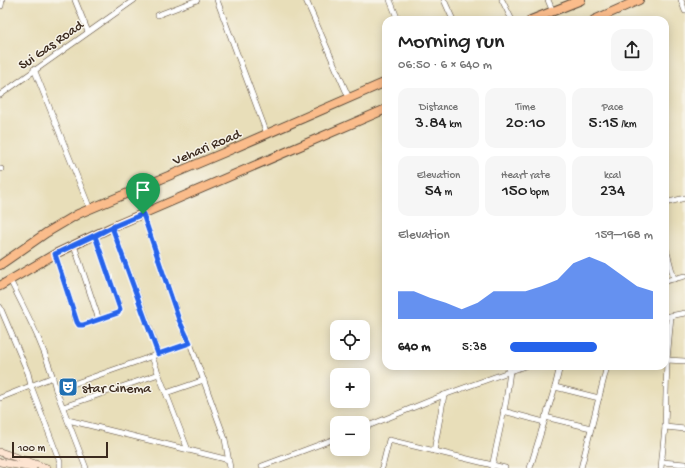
<!DOCTYPE html>
<meta charset="utf-8">
<style>
body{margin:0;font-family:"Gochi Hand",sans-serif;background:#f6f6f6;color:#222;height:100vh;display:flex;flex-direction:column;font-size:15px;white-space:nowrap}
*{box-sizing:border-box;margin:0}
p{font-size:13px;color:#767676}
.icon{flex:none;width:22px;height:22px;fill:none;stroke:currentColor;stroke-width:2;stroke-linecap:round;stroke-linejoin:round}
.map{position:relative;flex:1;overflow:hidden}
.sheet{position:absolute;left:382px;top:16px;width:287px;height:354px;display:flex;flex-direction:column;background:#fff;border-radius:12px;box-shadow:0 2px 10px #0003}
.sheet>*{flex:none}
.controls{position:absolute;left:330px;top:320px;display:grid;gap:8px}
.controls a{display:grid;place-items:center;width:40px;height:40px;border-radius:8px;background:#fff;box-shadow:0 2px 10px #0003;font-size:20px}
.scale{position:absolute;left:12px;bottom:10px;width:96px;box-sizing:border-box;padding-left:4px;border:2px solid #3b2a1e;border-top:0;font-size:11px;line-height:14px;white-space:nowrap;color:#3b2a1e;-webkit-text-stroke:3px #f7f3e8;paint-order:stroke}
.pin{position:absolute;display:grid;place-items:center;width:34px;height:34px;color:#fff;margin:-41px -17px;border-radius:50% 50% 50% 0;rotate:-45deg;box-shadow:0 0 4px #0007}
.pin .icon{rotate:45deg}
.round{display:grid;place-items:center;flex:none;width:42px;height:42px;border-radius:12px;background:#f6f6f6}
.head{display:flex;align-items:center;justify-content:space-between;height:68px;padding:0 16px}
h1{font-size:22px;font-weight:600;line-height:30px}
.figures{display:grid;grid-template-columns:repeat(3,1fr);gap:6px;height:68px;padding:4px 16px}
.figures div{display:grid;align-content:center;border-radius:10px;background:#f6f6f6;text-align:center}
.figures b{font-size:17px;font-weight:600}
.figures small{font-size:11px;font-weight:400}
.figures p{font-size:11px}
.chart{height:112px;padding:8px 16px}
.chart p{display:flex;justify-content:space-between}
.chart svg{width:100%;height:72px;margin-top:4px;fill:#2563eb;opacity:.7}
ul{padding:0 16px;list-style:none;font-size:13px}
li{display:grid;grid-template-columns:64px 48px 1fr;align-items:center;height:30px}
li i{height:10px;border-radius:5px;background:#2563eb}
.map>svg:first-child{display:block}
.lines{fill:none;stroke-linecap:round;stroke-linejoin:round}
.street-casing{stroke:#554535;stroke-width:6}
.secondary-casing{stroke:#554535;stroke-width:8}
.primary-casing{stroke:#554535;stroke-width:10}
.street{stroke:#fff;stroke-width:5}
.secondary{stroke:#fde4d1;stroke-width:7}
.primary{stroke:#fabc8b;stroke-width:8}
.route-casing{stroke:#fff;stroke-width:8}
.route{stroke:#2563eb;stroke-width:5}
.labels{text-anchor:middle;stroke-width:3;stroke-linejoin:round;paint-order:stroke}
.street-label{font-size:14px;fill:#3b2a1e;stroke:#f7f3e8}
.poi-label{font-size:14px;fill:#3b2a1e;stroke:#f7f3e8;text-anchor:start}
</style>
<div class="map">
<svg width="685" height="468" viewBox="0 0 685 468">
<rect width="100%" height="100%" fill="#f7f3e8"/>
<filter id="ink" filterUnits="userSpaceOnUse"><feTurbulence type="fractalNoise" baseFrequency=".025" numOctaves="2"/><feDisplacementMap in="SourceGraphic" scale="8" xChannelSelector="R" yChannelSelector="G"/><feConvolveMatrix kernelMatrix="1 2 1 2 8 2 1 2 1" color-interpolation-filters="sRGB"/></filter>
<filter id="wash" filterUnits="userSpaceOnUse"><feTurbulence type="fractalNoise" baseFrequency=".012" numOctaves="4" result="noise"/><feDisplacementMap in="SourceGraphic" scale="16" xChannelSelector="R" yChannelSelector="G"/><feGaussianBlur stdDeviation="0.9" result="paint"/><feColorMatrix in="noise" values="0 0 0 0 0 0 0 0 0 0 0 0 0 0 0 0 0 1.4 0 .05"/><feComposite in="paint" operator="in"/></filter>
<g filter="url(#wash)">
<rect width="100%" height="100%" fill="#e8deb9"/>
</g>
<g filter="url(#ink)">
<g class="lines">
<g class="street-casing">
<g id="street">
<path d="M75 0 88 32"/>
<path d="M217 0 267 134"/>
<path d="M306 0 349 98"/>
<path d="M390 0 398 20"/>
<path d="M444 0 453 20"/>
<path d="M502 0 512 20"/>
<path d="M548 0 553 12"/>
<path d="M681 0 685 11"/>
<path d="M1 6 2 0"/>
<path d="M158 15 197 0"/>
<path d="M34 69 90 209"/>
<path d="M0 95 134 0"/>
<path d="M0 169H1"/>
<path d="M665 203 685 198"/>
<path d="M143 214 179 320 190 343 225 439 230 468"/>
<path d="M112 227 159 354"/>
<path d="M74 245 99 320"/>
<path d="M665 245 674 279"/>
<path d="M55 254 77 322 79 325H83L118 313 120 309 95 236"/>
<path d="M10 280C28 316 47 351 56 390L86 468"/>
<path d="M665 281 685 276"/>
<path d="M0 307 28 373 31 386 60 462V468"/>
<path d="M665 317 685 313"/>
<path d="M152 357 188 450"/>
<path d="M667 360 685 361"/>
<path d="M555 387 599 398"/>
<path d="M56 390 190 343"/>
<path d="M166 393 204 380"/>
<path d="M0 398 53 377"/>
<path d="M63 407 159 374"/>
<path d="M503 411 544 422"/>
<path d="M545 417 591 428"/>
<path d="M68 420 229 460"/>
<path d="M665 427 685 429"/>
<path d="M363 428 444 395 525 366"/>
<path d="M434 451 444 395"/>
<path d="M662 462 685 464"/>
<path d="M262 466 337 438"/>
<path d="M492 467 506 401 510 371 507 366"/>
<path d="M382 468 389 440 505 468"/>
<path d="M530 468 555 387 560 366"/>
<path d="M581 468 607 366"/>
<path d="M661 468 665 427 667 360 671 316"/>
</g>
</g>
<g class="secondary-casing">
<g id="secondary">
<path d="M0 452 47 468"/>
<path d="M0 462 33 468"/>
</g>
</g>
<g class="primary-casing">
<g id="primary">
<path d="M531 20 581 0"/>
<path d="M594 20 639 0"/>
<path d="M0 265 46 233 78 214 223 153 386 82"/>
<path d="M0 286 55 254 112 227 386 109"/>
</g>
</g>
<use href="#street" class="street"/>
<use href="#secondary" class="secondary"/>
<use href="#primary" class="primary"/>
</g>
</g>
<g class="lines" filter="url(#ink)">
<g class="route-casing">
<path id="route" d="M143 214 112 227 55 254 77 322 79 325H83L118 313 120 309 95 236 112 227 158 354 190 343 179 320 143 214"/>
</g>
<use href="#route" class="route"/>
</g>
<defs>
<g id="theatre-square" transform="scale(1)"><rect x="-9" y="-9" width="18" height="18" rx="4" fill="#1f6fb2" stroke="#f7f3e8"/><path d="M-5-5.5Q0-4 5-5.5V0Q5 5 0 6Q-5 5-5 0ZM-3.3-2.5H-1v1.5H-3.3ZM1-2.5H3.3v1.5H1ZM-2.8 1Q0 5.5 2.8 1Z" fill="#fff"/></g>
</defs>
<g fill-rule="evenodd">
<use href="#theatre-square" x="68" y="387"/>
</g>
<g class="labels">
<g class="street-label">
<text transform="translate(50 44) rotate(-35)" y="5">Sui Gas Road</text>
<text transform="translate(206 146) rotate(-23)" y="5">Vehari Road</text>
</g>
<g class="poi-label">
<text x="82" y="392">star Cinema</text>
</g>
</g>
</svg>
<div class="controls">
<a><svg class="icon" aria-label="locate" viewBox="0 0 24 24"><circle cx="12" cy="12" r="6"/><path d="M12 2v4M12 18v4M2 12h4M18 12h4"/></svg></a>
<a>+</a>
<a>−</a>
</div>
<div class="scale">100 m</div>
<div class="pin" style="left:143px;top:214px;background:#1e9e55"><svg class="icon" aria-label="arrive" viewBox="0 0 24 24"><path d="M6 21V4h12l-3 4 3 4H6"/></svg></div>
<section class="sheet">
<div class="head"><div><h1>Morning run</h1><p>06:50 · 6 × 640 m</p></div><a class="round"><svg class="icon" aria-label="share" viewBox="0 0 24 24"><path d="M12 15V3M7 8l5-5 5 5M5 13v7h14v-7"/></svg></a></div>
<div class="figures">
<div><p>Distance</p><b>3.84<small> km</small></b></div>
<div><p>Time</p><b>20:10</b></div>
<div><p>Pace</p><b>5:15<small> /km</small></b></div>
</div>
<div class="figures">
<div><p>Elevation</p><b>54<small> m</small></b></div>
<div><p>Heart rate</p><b>150<small> bpm</small></b></div>
<div><p>kcal</p><b>234</b></div>
</div>
<div class="chart"><p><span>Elevation</span>159–168 m</p>
<svg viewBox="0 0 160 44" preserveAspectRatio="none"><path d="M0 44V27L10 27L20 31L30 34L40 38L50 34L60 27L70 27L80 27L90 24L100 20L110 10L120 6L130 10L140 17L150 24L160 27V44z"/></svg>
</div>
<ul>
<li><b>640 m</b>5:38<i style="width:61%"></i></li>
</ul>
</section>
</div>
